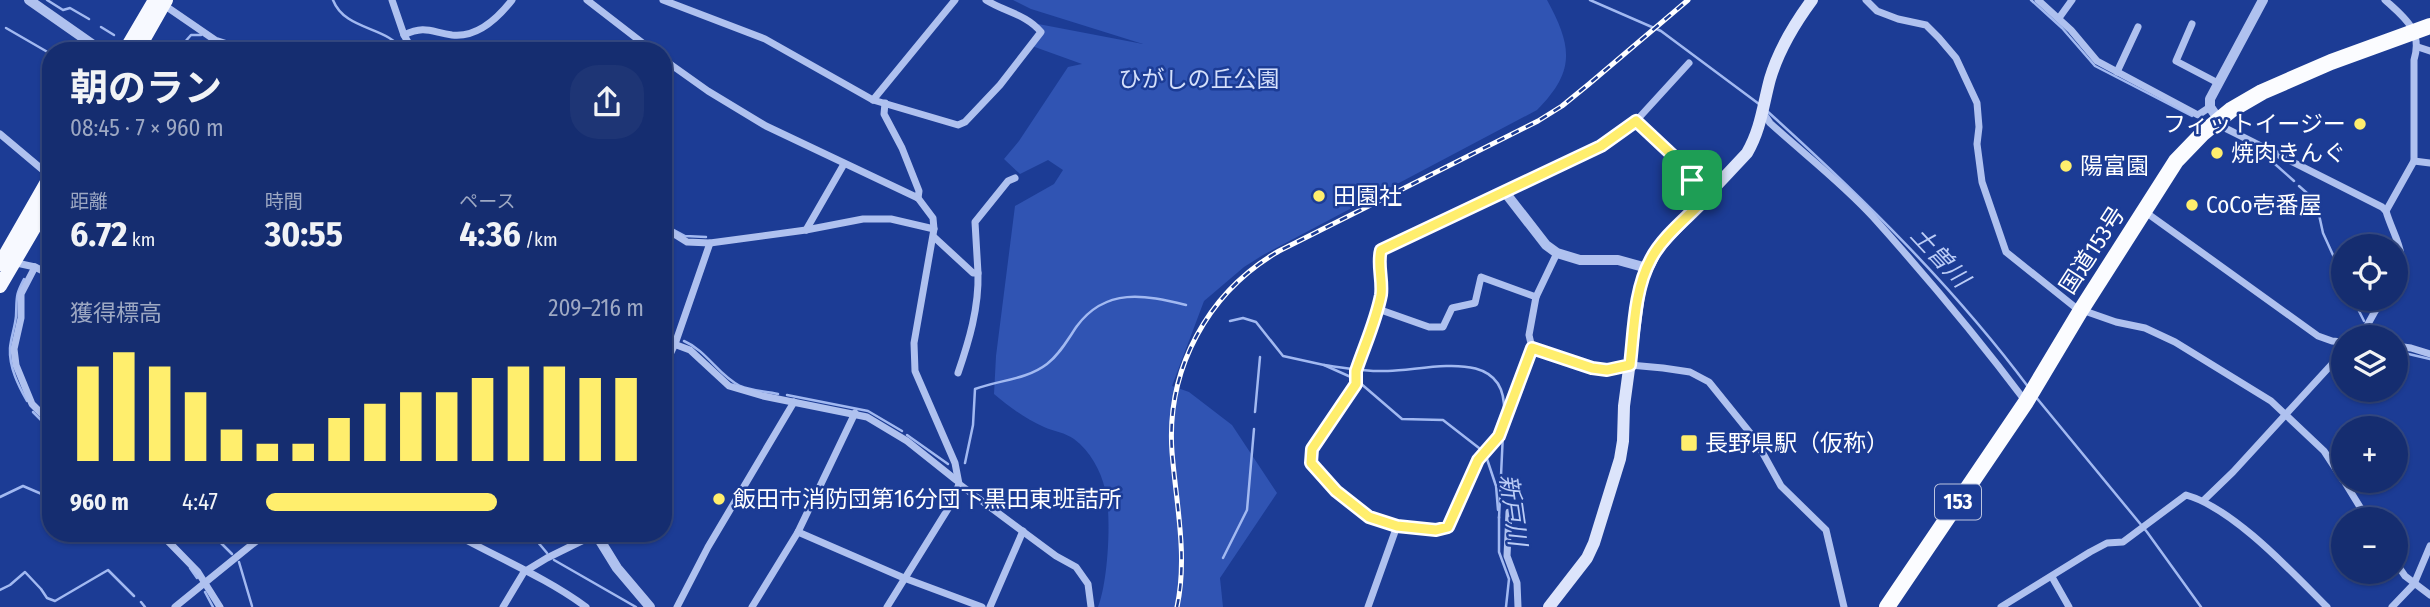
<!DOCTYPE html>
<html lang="ja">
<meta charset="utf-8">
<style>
body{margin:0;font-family:"Fira Sans Condensed","Noto Sans JP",sans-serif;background:#1e3575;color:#f1f3f6;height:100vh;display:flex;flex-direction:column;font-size:26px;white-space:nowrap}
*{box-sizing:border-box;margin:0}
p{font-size:23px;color:#9da8c3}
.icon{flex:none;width:38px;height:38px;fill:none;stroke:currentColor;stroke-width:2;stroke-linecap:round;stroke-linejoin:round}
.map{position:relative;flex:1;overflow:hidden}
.details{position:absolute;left:42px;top:42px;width:630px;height:500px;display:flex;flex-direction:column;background:#152d70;border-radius:28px;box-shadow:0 2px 5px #0004,0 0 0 2px #344983}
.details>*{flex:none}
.fabs{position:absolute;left:2331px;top:234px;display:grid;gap:14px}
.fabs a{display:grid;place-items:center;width:77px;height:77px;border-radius:50%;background:#152d70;box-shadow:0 2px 5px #0004,0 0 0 2px #344983;font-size:35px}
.pin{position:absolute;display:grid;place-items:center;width:60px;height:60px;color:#fff;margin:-30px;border-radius:14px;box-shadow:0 4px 10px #0006}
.round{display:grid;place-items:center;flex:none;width:74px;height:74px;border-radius:28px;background:#1e3575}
.headline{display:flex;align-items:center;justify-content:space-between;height:119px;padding:0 28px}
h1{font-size:38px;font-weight:700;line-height:52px}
.figures{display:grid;grid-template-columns:repeat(3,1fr);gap:10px;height:119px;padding:7px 28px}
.figures div{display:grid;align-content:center}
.figures b{font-size:35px;font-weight:700}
.figures small{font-size:19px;font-weight:400}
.figures p{font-size:19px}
.chart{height:196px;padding:14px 28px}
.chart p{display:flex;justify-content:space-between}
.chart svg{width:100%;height:126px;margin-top:7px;stroke:#ffee6d;stroke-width:6}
ul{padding:0 28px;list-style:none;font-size:23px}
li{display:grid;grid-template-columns:112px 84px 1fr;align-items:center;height:52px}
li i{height:18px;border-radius:9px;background:#ffee6d}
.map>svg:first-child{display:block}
.green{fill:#3054b3}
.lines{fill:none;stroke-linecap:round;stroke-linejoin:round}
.stream{stroke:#a2b9f1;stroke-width:2.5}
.minor{stroke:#afc1ef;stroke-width:7}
.tertiary{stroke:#afc1ef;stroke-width:10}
.secondary{stroke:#dce4fb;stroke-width:12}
.primary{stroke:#f7f9ff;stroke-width:14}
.trunk{stroke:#fbfcff;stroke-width:16}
.rail-casing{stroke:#fff;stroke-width:5}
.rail{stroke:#1c3c95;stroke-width:2.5;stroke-dasharray:8;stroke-linecap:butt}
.route-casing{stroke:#fff;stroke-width:14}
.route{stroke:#ffee6d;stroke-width:9}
.poi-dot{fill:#ffee6d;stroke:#1c3c95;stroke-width:2.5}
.labels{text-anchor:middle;stroke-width:5;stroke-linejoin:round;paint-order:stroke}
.shield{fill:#1c3c95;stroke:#bbc4df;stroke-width:2}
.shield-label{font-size:21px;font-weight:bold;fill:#fff}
.park-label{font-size:23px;fill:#d5e0fb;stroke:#1c3c95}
.poi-label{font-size:23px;fill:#fff;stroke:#1c3c95;text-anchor:start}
.street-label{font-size:23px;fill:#fff;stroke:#1c3c95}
.water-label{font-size:24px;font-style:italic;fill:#bbccf6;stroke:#1c3c95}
</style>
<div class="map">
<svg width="2430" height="607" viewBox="0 0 2430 607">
<rect width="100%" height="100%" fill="#1c3c95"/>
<path class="green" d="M1013 0H1547C1572 46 1576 71 1537 110L1263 255 1244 267 1204 301 1172 386 1189 392 1232 425 1277 493 1220 578 1223 607H1098C1108 582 1112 515 1105 489 1101 471 1090 451 1074 439 1066 433 1053 431 1044 427 1026 419 1009 407 994 394L996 356 1015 206 1054 184 1063 170 1048 160 1020 174 1004 159 1019 141 1068 67 1082 64 1032 46 1041 32 1033 23 1143 44 1031 9Z"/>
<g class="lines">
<g class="stream">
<path d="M47 0 63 10 70 8 89 19"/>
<path d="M333 0C345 31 388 26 403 51"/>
<path d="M1590 0 1661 31 1759 104"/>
<path d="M2031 0 2062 28 2095 66 2192 116"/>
<path d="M101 27 114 35"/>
<path d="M6 28 51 54"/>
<path d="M177 51 191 35H201"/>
<path d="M1767 111C1861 196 1953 286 2029 388"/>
<path d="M2267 157 2294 181"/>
<path d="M2299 186 2316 201 2323 233 2343 277"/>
<path d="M663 220 667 224"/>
<path d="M672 229 685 236 706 237"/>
<path d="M45 264 51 266"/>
<path d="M24 279C15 296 17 297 16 316 15 327 11 337 10 348 9 367 18 385 27 401"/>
<path d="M2353 299 2364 321"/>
<path d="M1230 321 1243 318 1256 322 1283 356 1324 365 1353 378"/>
<path d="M2371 329 2384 338"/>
<path d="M663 334 672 336"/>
<path d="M684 341C707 351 718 375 740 386 751 391 766 391 778 394"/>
<path d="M2400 352 2430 359"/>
<path d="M1324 365C1345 368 1367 372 1388 371 1429 370 1507 346 1504 412"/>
<path d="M1359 382 1402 419 1443 420 1479 448"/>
<path d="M787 395 868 411 902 431"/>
<path d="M2035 396 2147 532 2201 607"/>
<path d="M33 412 51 430"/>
<path d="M1255 412 1260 357"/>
<path d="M907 435 948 464"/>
<path d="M1487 459 1496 486 1498 510"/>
<path d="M965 463 973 425 975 389C999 380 1026 380 1047 364 1060 354 1068 339 1077 326 1106 287 1145 295 1186 305"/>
<path d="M0 497 23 486 51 498"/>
<path d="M1499 517V552L1509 579 1506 607"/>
<path d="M1499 518 1503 433"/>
<path d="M212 534 232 554"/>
<path d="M531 534 547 553"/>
<path d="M1223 558 1247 510 1254 429"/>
<path d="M554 560 636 607"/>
<path d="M239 562 252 606"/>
<path d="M190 568 197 578"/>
<path d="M0 590 10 585 25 572 41 589 47 598 55 601 108 570 134 596"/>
<path d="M205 592 213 607"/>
<path d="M141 602 145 607"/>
</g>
<g class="minor">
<path d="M392 0 404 35 413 51"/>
<path d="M587 0 653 51"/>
<path d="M663 0 765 39 873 100 958 125 965 122 1000 85 1041 32C1026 14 1005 12 986 0"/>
<path d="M1866 0 1877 11 1898 19 1926 25 1939 38 1956 58 1977 103 1979 127 1977 144 1982 182 2006 252 2076 308 2116 322 2145 328 2175 342 2271 401 2324 451 2343 480"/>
<path d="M2038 0 2071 30 2097 61 2198 115 2210 107"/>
<path d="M2385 0C2405 18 2423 31 2414 60V161L2386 211"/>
<path d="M164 5 215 40 249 51"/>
<path d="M2059 18 2072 0"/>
<path d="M2192 24 2176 61 2218 83"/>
<path d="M404 35C425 25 431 32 452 35 478 38 498 18 512 0"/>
<path d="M2418 47 2430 51"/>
<path d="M663 59 708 91 766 126 918 198 933 218 934 229 914 343 915 371 955 463 959 484 1056 556 1076 567 1088 584 1091 607"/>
<path d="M2117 72 2138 27"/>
<path d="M873 100 955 0"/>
<path d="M885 103 884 114 902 148 919 191 918 198"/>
<path d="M1764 114 1770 123C1804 154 1842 183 1873 217 1926 276 1978 338 2026 402"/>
<path d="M2220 120 2223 127 2382 207 2386 211C2393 236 2410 255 2396 280"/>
<path d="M1636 121 1683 165 1705 199"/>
<path d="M0 134 50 176"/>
<path d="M2414 161 2430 163"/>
<path d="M2144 211 2318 336 2332 341 2343 342"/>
<path d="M663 227 687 242 710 243 806 230 863 219H891L934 229"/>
<path d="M806 230 844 164"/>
<path d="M934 237 973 273H978L975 222 1008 181 1015 178"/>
<path d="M1557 253 1536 297 1529 335 1532 348 1514 397 1498 436 1478 460 1448 527 1436 530 1397 526 1369 518 1336 490 1311 463 1313 449 1356 384V371C1364 347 1376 321 1381 295 1383 280 1377 264 1381 250L1601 146 1636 121 1689 63"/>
<path d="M12 262 35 267 51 275"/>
<path d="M35 267 21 294V318L14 349 16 365 32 404 51 423"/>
<path d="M1378 309 1429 327H1443L1452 308 1475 303 1481 277 1536 297"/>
<path d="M2359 338C2369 325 2373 312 2383 299"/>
<path d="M663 340 690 350 729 386 763 396 867 417 907 441 956 480"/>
<path d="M2396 346 2411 348 2430 354"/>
<path d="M1532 348 1592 368 1607 370 1630 365 1663 368 1690 372 1709 382 1755 439 1781 486 1826 530 1844 607"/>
<path d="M663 369 675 344 710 243"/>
<path d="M958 373C969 341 979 308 978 273"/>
<path d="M2344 481 2368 520"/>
<path d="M2204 500 2233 472 2343 352"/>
<path d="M1509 512 1507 556 1517 583 1518 607"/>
<path d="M798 532 904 578 982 607"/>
<path d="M161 534 198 572 220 607"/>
<path d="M455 534C498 558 547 578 586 607"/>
<path d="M2396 563 2405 576 2430 595"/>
<path d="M2052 577 2069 607"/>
<path d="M175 607 265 534"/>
<path d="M503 607 524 572 547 558 596 534"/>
<path d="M677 607 708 547 794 402"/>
<path d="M752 607 798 532 855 413"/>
<path d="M887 607 951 504 959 484"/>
<path d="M990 607 1023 531"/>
<path d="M1368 607 1397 526"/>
<path d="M2001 607 2090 552 2107 543 2123 542 2186 495C2233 508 2292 572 2327 607"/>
<path d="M2392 607 2414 584 2430 546"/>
</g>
<g class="tertiary">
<path d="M29 0 102 51"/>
<path d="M2219 120 2210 107V99L2263 0"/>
<path d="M1504 191 1546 245 1557 253 1580 260H1618L1647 268"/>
<path d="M596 534 617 568 650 607"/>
</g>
<path class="secondary" d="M1549 607 1587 558 1594 543 1620 459 1623 441 1624 406 1639 295 1643 277 1657 249 1747 153C1761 129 1763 105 1770 79 1778 52 1795 23 1812 0"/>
<g class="primary">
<path d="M125 51 155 0"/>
<path d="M137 51 166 0"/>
<path d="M0 264 51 175"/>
<path d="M0 286 51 199"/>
</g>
<path class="trunk" d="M1887 607 2026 402 2081 310 2176 161 2203 133 2231 110 2262 92 2331 62 2430 26"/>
<g class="rail-casing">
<path id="rail" d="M1177 607C1188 556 1176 503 1172 452 1166 369 1208 292 1279 251L1538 121 1562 106 1589 84 1688 0"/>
</g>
<use href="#rail" class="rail"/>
</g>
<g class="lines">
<g class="route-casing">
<path id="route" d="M1636 121 1683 165 1705 199C1688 217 1663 236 1651 259 1634 290 1634 331 1630 365L1607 370 1592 368 1532 348 1499 436 1478 460 1448 527 1436 530 1397 526 1369 517 1336 491 1311 463 1312 449 1356 384V371C1364 347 1376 321 1381 295 1383 280 1377 264 1381 250L1601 146Z"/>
</g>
<use href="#route" class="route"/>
</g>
<g class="poi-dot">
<circle cx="2360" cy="124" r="7"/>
<circle cx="2217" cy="153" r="7"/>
<circle cx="2066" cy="166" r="7"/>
<circle cx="1319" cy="196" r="7"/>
<circle cx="2192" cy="205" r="7"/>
<rect x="1680" y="434" width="18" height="18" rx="3.5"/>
<circle cx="719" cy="499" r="7"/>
</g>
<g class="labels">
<rect class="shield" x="1935" y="484.5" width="46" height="35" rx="5"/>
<g class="shield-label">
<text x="1958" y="509">153</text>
</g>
<g class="park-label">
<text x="1199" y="87">ひがしの丘公園</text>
</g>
<g class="poi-label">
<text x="2346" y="132" text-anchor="end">フィットイージー</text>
<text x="2231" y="161">焼肉きんぐ</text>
<text x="2080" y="174">陽富園</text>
<text x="1333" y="204">田園社</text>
<text x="2206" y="213">CoCo壱番屋</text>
<text x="1705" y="451">長野県駅（仮称）</text>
<text x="733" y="507">飯田市消防団第16分団下黒田東班詰所</text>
</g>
<g class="street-label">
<text transform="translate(2092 250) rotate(-57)" y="8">国道153号</text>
</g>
<g class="water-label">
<text transform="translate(1940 257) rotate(47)" y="8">土曽川</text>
<text transform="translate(1513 510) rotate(82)" y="8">新戸川</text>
</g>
</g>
</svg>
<div class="fabs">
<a><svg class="icon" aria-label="locate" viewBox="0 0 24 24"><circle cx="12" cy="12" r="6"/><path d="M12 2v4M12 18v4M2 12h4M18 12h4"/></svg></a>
<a><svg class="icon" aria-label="layers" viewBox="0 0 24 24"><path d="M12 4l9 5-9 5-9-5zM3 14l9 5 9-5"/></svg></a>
<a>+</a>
<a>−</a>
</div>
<div class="pin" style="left:1692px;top:180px;background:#1e9e55"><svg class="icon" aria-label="arrive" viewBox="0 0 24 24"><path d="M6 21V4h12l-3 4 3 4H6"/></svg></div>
<section class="details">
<div class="headline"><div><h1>朝のラン</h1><p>08:45 · 7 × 960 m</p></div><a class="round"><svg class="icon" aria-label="share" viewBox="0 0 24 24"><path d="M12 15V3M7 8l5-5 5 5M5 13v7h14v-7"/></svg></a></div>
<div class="figures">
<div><p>距離</p><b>6.72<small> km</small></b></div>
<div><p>時間</p><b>30:55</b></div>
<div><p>ペース</p><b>4:36<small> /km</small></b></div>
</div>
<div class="chart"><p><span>獲得標高</span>209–216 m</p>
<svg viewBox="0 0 160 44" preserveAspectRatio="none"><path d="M5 44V11M15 44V6M25 44V11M35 44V20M45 44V33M55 44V38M65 44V38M75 44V29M85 44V24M95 44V20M105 44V20M115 44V15M125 44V11M135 44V11M145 44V15M155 44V15"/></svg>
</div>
<ul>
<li><b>960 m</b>4:47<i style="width:61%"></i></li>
</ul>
</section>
</div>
